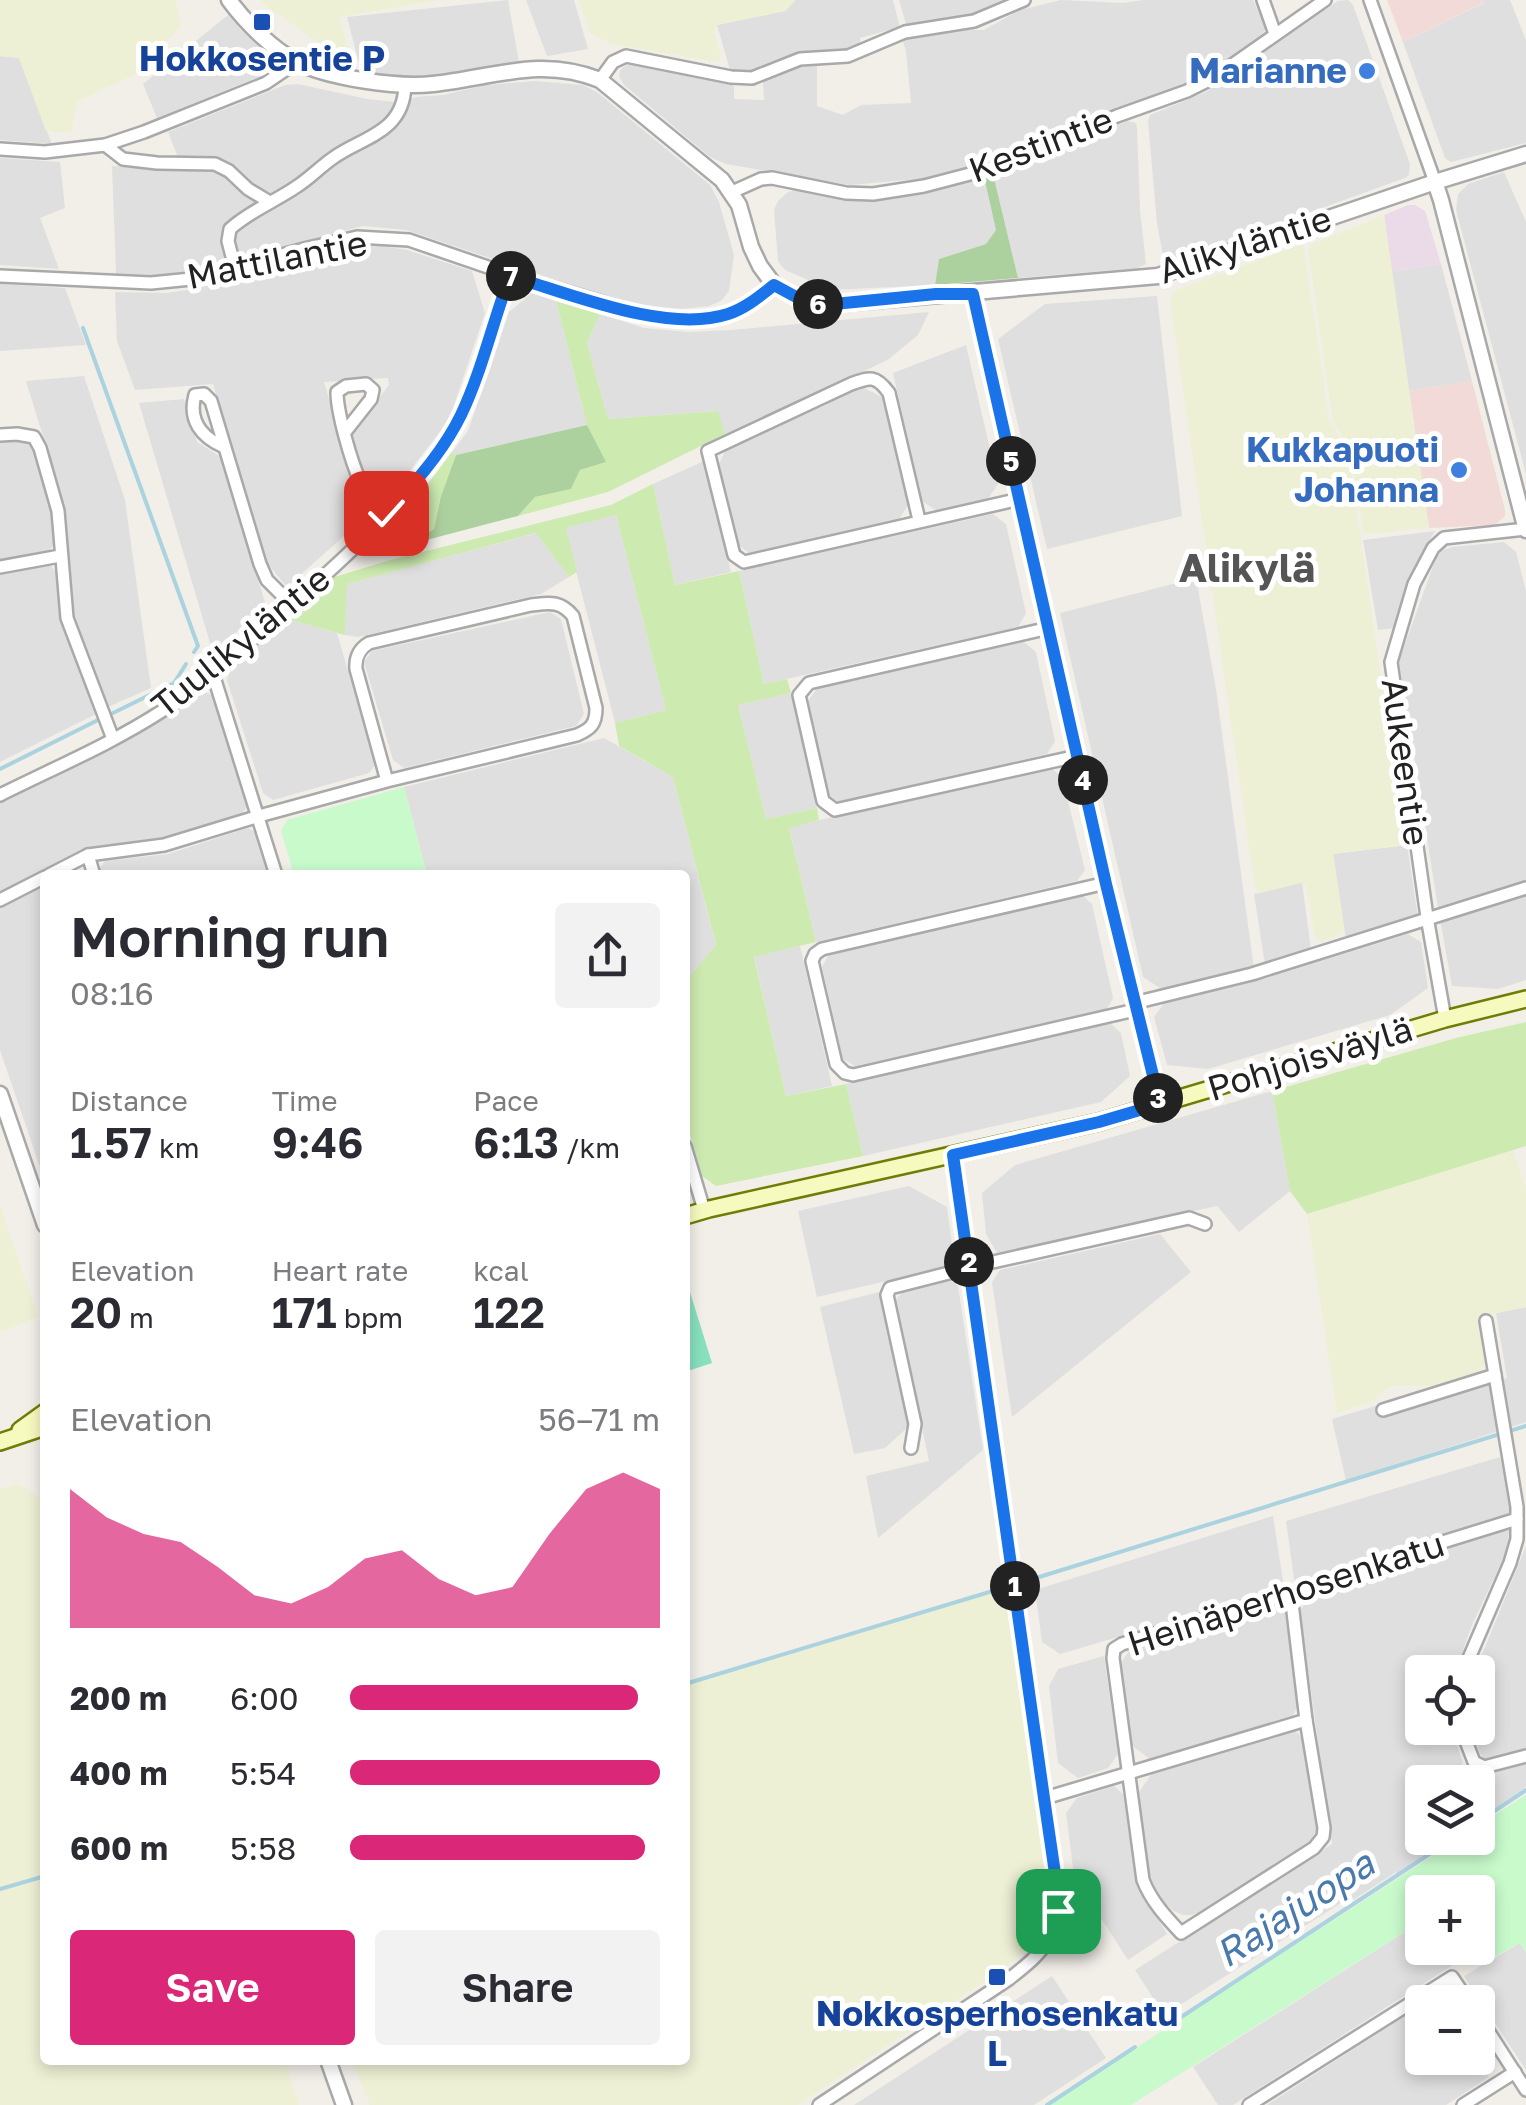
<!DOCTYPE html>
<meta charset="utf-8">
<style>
body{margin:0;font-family:"Golos Text",sans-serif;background:#f2f2f3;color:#2b2b33;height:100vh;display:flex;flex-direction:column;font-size:38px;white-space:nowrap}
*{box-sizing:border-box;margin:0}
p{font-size:32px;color:#7c7c81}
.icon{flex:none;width:55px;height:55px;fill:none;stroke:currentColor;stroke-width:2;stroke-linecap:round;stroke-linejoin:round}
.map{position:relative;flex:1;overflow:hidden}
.sheet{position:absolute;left:40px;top:870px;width:650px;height:1195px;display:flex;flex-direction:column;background:#fff;border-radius:10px;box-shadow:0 5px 15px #0003}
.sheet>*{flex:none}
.buttons{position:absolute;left:1405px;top:1655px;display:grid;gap:20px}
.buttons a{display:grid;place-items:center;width:90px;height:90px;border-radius:10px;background:#fff;box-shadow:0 5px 15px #0003;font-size:50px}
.pin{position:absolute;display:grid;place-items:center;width:85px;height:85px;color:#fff;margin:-42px;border-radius:20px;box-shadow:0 5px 15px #0006}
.km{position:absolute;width:50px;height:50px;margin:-25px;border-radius:50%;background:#222;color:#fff;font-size:28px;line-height:50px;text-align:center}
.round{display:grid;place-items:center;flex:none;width:105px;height:105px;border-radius:10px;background:#f2f2f3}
.overview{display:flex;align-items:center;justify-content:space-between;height:170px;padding:0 30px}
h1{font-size:55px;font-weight:600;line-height:75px}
.metrics{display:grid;grid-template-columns:repeat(3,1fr);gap:15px;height:170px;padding:10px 30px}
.metrics div{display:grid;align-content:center}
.metrics b{font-size:42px;font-weight:600}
.metrics small{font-size:28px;font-weight:400}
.metrics p{font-size:28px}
.chart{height:280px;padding:20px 30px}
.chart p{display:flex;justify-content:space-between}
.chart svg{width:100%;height:180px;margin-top:10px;fill:#db2777;opacity:.7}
.cta{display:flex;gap:20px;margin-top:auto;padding:20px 30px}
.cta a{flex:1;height:115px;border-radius:10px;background:#db2777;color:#fff;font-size:40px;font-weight:600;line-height:115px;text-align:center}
.cta a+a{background:#f2f2f3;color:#2b2b33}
ul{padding:0 30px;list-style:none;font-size:32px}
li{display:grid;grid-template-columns:160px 120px 1fr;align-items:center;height:75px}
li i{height:25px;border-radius:12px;background:#db2777}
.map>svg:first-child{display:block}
.residential{fill:#e0dfdf}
.commercial{fill:#f2dad9}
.industrial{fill:#ebdbe8}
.farmland{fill:#eef0d5}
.grass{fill:#cdebb0}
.forest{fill:#add19e}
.park{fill:#c8facc}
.pitch{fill:#88e0be}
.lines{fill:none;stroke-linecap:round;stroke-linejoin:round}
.stream{stroke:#aad3df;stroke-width:4}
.minor-casing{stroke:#a9a9a9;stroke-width:16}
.tertiary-casing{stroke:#a9a9a9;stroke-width:19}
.secondary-casing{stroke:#707d05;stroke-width:20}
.minor{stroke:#fff;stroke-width:11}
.tertiary{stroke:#fff;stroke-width:14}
.secondary{stroke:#f7fabf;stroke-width:15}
.route-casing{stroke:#fff;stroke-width:20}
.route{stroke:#1a73e8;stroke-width:12}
.transit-dot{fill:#1a4fb4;stroke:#fff;stroke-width:4}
.shop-dot{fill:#3f7fe0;stroke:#fff;stroke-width:4}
.labels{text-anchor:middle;stroke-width:10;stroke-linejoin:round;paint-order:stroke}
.transit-label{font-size:35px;font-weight:bold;fill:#164399;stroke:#fff}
.shop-label{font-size:35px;font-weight:bold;fill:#366cbe;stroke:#fff;text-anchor:end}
.street-label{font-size:35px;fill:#222;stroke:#fff}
.water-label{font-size:38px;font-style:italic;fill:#4a7aab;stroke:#fff}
.quarter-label{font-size:40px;font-weight:bold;fill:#555;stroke:#fff}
</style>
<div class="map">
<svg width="1526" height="2105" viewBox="0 0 1526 2105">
<rect width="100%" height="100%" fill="#f2efe9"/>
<g class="residential">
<path d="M508 0 519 62 433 78 406 79 361 71 347 17Z"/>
<path d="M526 0H574L588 49 547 56Z"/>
<path d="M795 0H893L900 27 860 38 861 49 747 73 730 70 717 25 785 11Z"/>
<path d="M899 0H1014L993 12 906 24Z"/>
<path d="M1061 0 1123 3 1143 0H1253L1266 28 1263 33 1212 70 1179 88 988 161 929 178 850 185 726 164 710 157 623 84 619 76 620 70 625 66 633 63 728 81 732 82 734 87V99L764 100 763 79 789 66 817 64V106L843 115 861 105 911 103 906 51 902 38 944 30H984L1020 10Z"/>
<path d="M1348 0 1353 5 1410 164 1409 175 1405 178 1172 262 1164 260 1157 224 1148 121 1150 115 1206 92 1338 1Z"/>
<path d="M1484 0H1510L1526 40V143L1451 162 1445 158 1403 42 1484 3Z"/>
<path d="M228 15 242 31 267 54 272 60 271 67 265 74 157 118 143 84Z"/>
<path d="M0 56 19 58 52 144 0 140Z"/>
<path d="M535 81 583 85 597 92 710 185 719 202 734 255 729 291 721 301 709 306 682 309 625 303 406 230 363 226 236 259 234 230 339 158 379 138 382 139 401 124 409 100 416 97 443 95 486 85Z"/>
<path d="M298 84 367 99 396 102 391 119 270 197 247 185 219 159 179 160 168 132 285 85Z"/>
<path d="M1128 121 1136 123 1137 128 1140 210 1146 264 1138 268 1018 278 993 174Z"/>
<path d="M0 158 60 162 65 208 40 218 59 269 0 265Z"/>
<path d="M112 166 218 168 258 203 223 225 227 261 183 272 157 275 116 274Z"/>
<path d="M1504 172 1526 222V474L1456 210 1458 194 1468 184Z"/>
<path d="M984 177 996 230 986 244 939 259 935 285 831 290 785 270 778 261 774 210 778 201 788 192 799 189 842 199H880L941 189Z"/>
<path d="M382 246 407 250 472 271 485 313 449 420 391 495 364 474 352 433 389 385 388 378 324 382 364 518 287 587 266 562 213 384 135 390 117 341 115 292 166 293 194 289 352 247Z"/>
<path d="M1441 264 1472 381 1409 391 1392 272Z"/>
<path d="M0 284 65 288 86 345 0 351Z"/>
<path d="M533 292 556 300 587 425 456 455 452 452 468 431 509 312Z"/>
<path d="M1157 296 1182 516 1047 549 998 339 1045 304Z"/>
<path d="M929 312 918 335 889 359 805 400 725 434 717 411 608 419 587 343 600 314 644 328 689 332 731 330Z"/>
<path d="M966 345 998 484 987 500 937 511 922 501 893 373Z"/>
<path d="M84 376 125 500 151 688 108 707 73 617 64 504 26 381Z"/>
<path d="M860 386 884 398 908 505 900 518 749 553 735 542 719 464 726 449 824 406Z"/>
<path d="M184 399 197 442 221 457 266 606 213 653 139 403Z"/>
<path d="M25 440 33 447 51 505 54 544 49 551 0 560V442Z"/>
<path d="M704 461 731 572 675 585 653 484Z"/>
<path d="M993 514 1006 524 1026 613 1018 627 764 684 739 571Z"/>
<path d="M616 515 666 710 615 723 565 528Z"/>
<path d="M1435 531 1417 562 1394 628 1378 630 1363 540Z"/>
<path d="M537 533 569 577 541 594 358 637 345 635 346 584Z"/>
<path d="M1504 542 1516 552 1526 591V881L1438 908 1399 661 1436 558 1443 550 1453 547Z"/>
<path d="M49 564 56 572 60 618 96 714 0 762V572Z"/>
<path d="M1196 578 1216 689 1254 969 1163 990 1143 977 1060 613Z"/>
<path d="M550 612 561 619 584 714 576 726 404 768 393 760 364 662 372 651Z"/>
<path d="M287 619 337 633 375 765 369 773 273 800 263 793 227 680 232 666Z"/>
<path d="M1023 641 1036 652 1055 741 1047 754 839 802 829 795 808 701 818 687Z"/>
<path d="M205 692 214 696 248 806 242 813 164 837 90 847 0 893V803L177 711Z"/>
<path d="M791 693 817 808 766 819 738 705Z"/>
<path d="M604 738 673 777 716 946 685 982V875H427L404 787Z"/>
<path d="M1051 768 1062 777 1085 870 1077 881 816 942 789 827Z"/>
<path d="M248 828 256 832 269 875H101L99 869 105 861 168 854Z"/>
<path d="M1407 845 1418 917 1346 940 1333 854Z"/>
<path d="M1302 882 1311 950 1265 965 1254 894Z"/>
<path d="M45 886V1174L42 1173 0 1050V908Z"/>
<path d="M1526 894V980L1498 989 1452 986 1440 919Z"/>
<path d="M1082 895 1092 904 1113 998 1107 1009 855 1066 843 1059 822 967 829 954Z"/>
<path d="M1408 934 1421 942 1428 988 1390 1015 1208 1069 1167 1065 1154 1017 1165 1002 1267 978Z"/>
<path d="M800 946 832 1086 786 1096 754 956Z"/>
<path d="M1110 1023 1121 1033 1130 1076 1101 1102 863 1156 846 1084Z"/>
<path d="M1272 1091 1290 1191 1239 1232 1217 1206 997 1253 986 1234 982 1193 1015 1165Z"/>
<path d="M909 1186 947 1207 954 1259 948 1267 817 1297 798 1211Z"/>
<path d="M1160 1234 1191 1272 1012 1417 992 1282 1000 1270Z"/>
<path d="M950 1279 958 1286 983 1450 878 1538 866 1476 929 1461 895 1301 903 1291Z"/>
<path d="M879 1292 909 1426 885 1448 854 1454 820 1307Z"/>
<path d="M1526 1307V1422L1346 1481 1332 1419 1382 1404 1386 1416 1507 1378 1496 1313Z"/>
<path d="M1500 1457 1512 1509 1508 1517 1392 1551 1367 1566 1295 1586 1286 1521Z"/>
<path d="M1273 1516 1283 1581 1275 1591 1060 1654 1042 1642 1035 1590Z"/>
<path d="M1499 1530 1509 1531 1508 1549 1472 1625 1455 1672H1422V1728H1451L1463 1763 1458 1771 1445 1776 1446 1782H1422V1838H1452L1397 1875 1396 1872 1350 1902 1341 1903 1164 2015 1135 1970 1332 1844 1300 1611 1310 1595 1356 1582 1395 1563Z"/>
<path d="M1526 1546V1753L1495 1762 1487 1760 1480 1754 1472 1728H1478V1672H1475Z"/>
<path d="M1274 1604 1287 1613 1301 1701 1293 1715 1151 1760 1130 1744 1118 1667 1131 1648Z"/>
<path d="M1104 1656 1118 1754 1108 1768 1078 1778 1058 1763 1049 1686 1058 1669Z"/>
<path d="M1291 1730 1298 1733 1303 1740 1317 1828 1313 1838 1308 1845 1208 1908 1192 1915H1183L1174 1911 1164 1902 1150 1881 1137 1795 1153 1772Z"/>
<path d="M1526 1761V1787L1478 1820V1782H1458Z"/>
<path d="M1114 1786 1123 1794 1136 1882 1167 1934 1128 1960 1074 1876 1066 1813 1077 1798Z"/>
<path d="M1422 1921V1948H1465L1470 1954 1233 2105H1218L1193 2067Z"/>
<path d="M1520 1943 1526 1952V2070L1464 1976Z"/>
<path d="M1052 1976 1106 2058 1034 2105H854Z"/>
<path d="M1422 2005V2058H1477L1489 2077 1446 2105H1267Z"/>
</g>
<g class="commercial">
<path d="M1387 0H1484L1485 2 1403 42Z"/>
<path d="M1472 381 1505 510V516L1495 525 1429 528 1409 391Z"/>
</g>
<path class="industrial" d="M1408 205H1415L1425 211 1441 264 1392 272 1384 215Z"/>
<g class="farmland">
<path d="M0 0H174L176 2 181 26 135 74 77 102 71 133 46 131 19 58 0 56Z"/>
<path d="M261 0H439L340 17 349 55 344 60 266 6Z"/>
<path d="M579 0H795V1L785 11 717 25 714 32 721 57 717 62 611 44 590 33Z"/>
<path d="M1384 215 1429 528 1364 534 1349 447 1333 421 1308 250 1312 244Z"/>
<path d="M1303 244 1329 421 1348 450 1404 834 1399 846 1333 854 1344 927 1341 934 1320 942 1315 937 1306 886 1301 883 1260 893 1255 889 1170 300 1176 290Z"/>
<path d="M1513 1149 1526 1188V1307L1483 1316 1480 1321 1486 1362 1478 1372 1434 1386 1396 1385 1387 1388 1374 1401 1337 1413 1307 1214Z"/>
<path d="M0 1206 38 1317 0 1332Z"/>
<path d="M18 1484 45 1500V2060H284L299 2105H0V1489Z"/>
<path d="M1004 1588 1049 1894 1046 1919 1033 1942 1006 1967 798 2105H370L352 2060H685V1684Z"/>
</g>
<g class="grass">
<path d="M556 300 600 314 587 343 608 419 718 411 725 434 608 492 518 516 535 497 571 489 580 470 605 462 587 425Z"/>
<path d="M452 452 456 455 441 496 434 529 415 540V543L397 547 383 537 382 534 428 484Z"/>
<path d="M653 484 675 585 739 571 764 684 787 679 791 693 738 705 766 819 817 808 819 820 789 828 816 942 754 957 786 1096 846 1084 863 1156 716 1186 702 1176 685 1117V982L716 945 673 777 619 746 615 723 666 710 616 515 566 528 577 572 569 577 536 533 347 584 345 635 287 619 331 578 390 560 611 505Z"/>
<path d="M1526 1022V1146L1307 1214 1290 1191 1272 1091 1456 1038Z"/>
</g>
<g class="forest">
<path d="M993 174 1018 278 935 285 939 259 986 244 996 230 984 177Z"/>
<path d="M587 425 606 462 580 470 571 489 535 497 518 516 415 543 414 541 434 529 441 496 456 455Z"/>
</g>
<g class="park">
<path d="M404 787 427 875H294L281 831 287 820Z"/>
<path d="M1526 1795V1952L1520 1943 1488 1960 1470 1954 1465 1948H1478V1892H1422V1921L1131 2105H1048L1460 1838H1478V1826Z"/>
</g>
<path class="pitch" d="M685 1276 712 1363 685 1372Z"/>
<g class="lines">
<g class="stream">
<path d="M83 328 198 646 194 652"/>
<path d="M113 713 174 683 186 664"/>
<path d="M0 769 98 720"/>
<path d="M1036 1578 1526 1426"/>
<path d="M685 1684 1006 1587"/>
<path d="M1478 1822 1526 1790"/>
<path d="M0 1889 45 1876"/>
<path d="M1166 2027 1454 1838"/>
<path d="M1047 2105 1135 2047"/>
</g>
<g class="minor-casing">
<g id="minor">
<path d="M1263 0 1275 34"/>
<path d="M1370 0 1435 182"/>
<path d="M600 80 613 62 626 56 731 77 752 78 800 59 848 56 905 32 974 21 1024 0"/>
<path d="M105 145 123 159 157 163 215 164 229 171 248 189 268 201"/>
<path d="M0 149 45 152 105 145 144 132 266 83 297 62"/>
<path d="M732 192 761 179 772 178 846 193 873 194 924 186 989 169 1117 116 1187 91 1215 77 1325 0"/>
<path d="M235 268 228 241 230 229C250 211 274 202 296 187 309 179 320 167 333 158 362 137 404 133 405 85"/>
<path d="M0 276 151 283 191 279 308 248 357 237 409 240 511 275 651 317 697 320 725 315 756 299 774 285"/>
<path d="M973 294 1106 883 1160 1104"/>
<path d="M345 432 371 399 373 390 366 384 346 386 337 392C337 413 351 461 360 481 366 493 376 503 386 513"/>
<path d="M0 435 17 434 34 437 40 448 58 511 67 618 113 739"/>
<path d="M224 447C201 437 188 420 195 395L204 394 211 401 260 564 267 580 292 605"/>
<path d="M919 520 889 393C876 375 870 377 851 384L708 451 734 555 744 562 1020 499"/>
<path d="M0 567 60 556"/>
<path d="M1049 628 809 683 799 695 823 801 835 810 1077 756"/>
<path d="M213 674 276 875"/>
<path d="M0 795C54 768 111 744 162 711 199 688 231 658 263 630 330 572 417 497 459 419 482 376 493 321 511 275"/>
<path d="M88 855 94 875"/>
<path d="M49 875 88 855 164 845 259 816 387 781 577 735C591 729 596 724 596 708L573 616C560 600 549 603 531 605L369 643C359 649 355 657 356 669L387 781"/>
<path d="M1106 883 822 949 815 954 812 961 836 1064 845 1073 853 1075 1135 1010"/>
<path d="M0 900 45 877"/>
<path d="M1134 1003 1252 974 1526 888"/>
<path d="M1445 1019 1427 917 1391 662 1414 584 1433 548 1444 538 1526 529"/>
<path d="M685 1146 704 1210"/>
<path d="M1383 1410 1495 1375"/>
<path d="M911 1448 915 1424 887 1295 890 1288 984 1264 1189 1218 1205 1224"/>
<path d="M1463 1672 1510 1563 1517 1539V1507L1486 1321"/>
<path d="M1306 1720 1324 1828 1323 1837 1314 1848 1181 1933C1166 1917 1151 1901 1143 1880L1113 1658 1114 1649 1122 1644 1273 1598 1291 1595 1355 1575 1391 1558 1517 1519"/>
<path d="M1461 1728 1474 1762 1484 1767 1526 1756"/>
<path d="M1045 1798 1306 1720 1291 1595"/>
<path d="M1478 2015 1526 2090"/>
<path d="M819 2105 1009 1979C1024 1967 1039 1956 1049 1939 1068 1904 1050 1837 1045 1798L953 1155"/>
<path d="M1249 2105 1452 1977 1469 2002"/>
<path d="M1463 2105 1515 2072"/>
</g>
</g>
<g class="tertiary-casing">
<g id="tertiary">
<path d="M229 0C245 22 272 49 297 62 329 78 398 88 433 84 493 78 540 56 600 80L722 180 739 205 751 247 760 266 774 285 798 298 824 305 1158 276 1435 182 1526 154"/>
<path d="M1435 182 1441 200 1526 530"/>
<path d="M0 1094 45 1225"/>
<path d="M328 2060 344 2105"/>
</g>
</g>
<g class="secondary-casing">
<g id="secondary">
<path d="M685 1216 709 1209 1099 1122 1445 1019 1526 999"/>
<path d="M20 1430 45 1412"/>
<path d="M0 1442 45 1427"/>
</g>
</g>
<use href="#minor" class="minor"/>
<use href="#tertiary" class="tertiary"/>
<use href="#secondary" class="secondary"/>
</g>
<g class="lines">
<g class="route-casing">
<path id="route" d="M386 513C415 484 443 452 461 415 482 371 493 321 510 276 571 294 667 334 728 314 746 308 760 296 774 285L798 298 824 305 936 294H973L1106 884 1160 1104 1099 1122 953 1155 1044 1798 1056 1880 1058 1911"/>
</g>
<use href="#route" class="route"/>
</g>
<g class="transit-dot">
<rect x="252" y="12" width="20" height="20" rx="5"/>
<rect x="987" y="1967" width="20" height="20" rx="5"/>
</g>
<g class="shop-dot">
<circle cx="1367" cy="71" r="10"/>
<circle cx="1459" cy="470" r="10"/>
</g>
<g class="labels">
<g class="transit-label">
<text x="262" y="71">Hokkosentie P</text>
<text x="997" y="2026">Nokkosperhosenkatu<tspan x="997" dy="40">L</tspan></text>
</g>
<g class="shop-label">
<text x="1347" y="83">Marianne</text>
<text x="1439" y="462">Kukkapuoti<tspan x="1439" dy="40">Johanna</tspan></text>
</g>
<g class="street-label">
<text transform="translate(1041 145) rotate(-21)" y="12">Kestintie</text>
<text transform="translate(1245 245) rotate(-18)" y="12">Alikyläntie</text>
<text transform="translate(277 260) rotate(-11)" y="12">Mattilantie</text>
<text transform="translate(241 642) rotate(-39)" y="12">Tuulikyläntie</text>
<text transform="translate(1405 762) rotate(82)" y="12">Aukeentie</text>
<text transform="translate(1310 1059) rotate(-17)" y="12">Pohjoisväylä</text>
<text transform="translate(1286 1594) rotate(-18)" y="12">Heinäperhosenkatu</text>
</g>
<g class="water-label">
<text transform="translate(1295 1909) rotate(-33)" y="13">Rajajuopa</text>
</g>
<g class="quarter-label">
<text x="1247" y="582">Alikylä</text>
</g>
</g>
</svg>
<div class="buttons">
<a><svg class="icon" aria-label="locate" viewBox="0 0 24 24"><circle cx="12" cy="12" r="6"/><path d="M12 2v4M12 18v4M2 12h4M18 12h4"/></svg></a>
<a><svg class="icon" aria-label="layers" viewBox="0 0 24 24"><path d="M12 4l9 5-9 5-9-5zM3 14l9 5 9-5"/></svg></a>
<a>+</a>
<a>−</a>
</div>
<div class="pin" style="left:1058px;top:1911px;background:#1e9e55"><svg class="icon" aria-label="arrive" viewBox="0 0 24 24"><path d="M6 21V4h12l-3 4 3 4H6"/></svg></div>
<div class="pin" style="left:386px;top:513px;background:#d93025"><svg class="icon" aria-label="check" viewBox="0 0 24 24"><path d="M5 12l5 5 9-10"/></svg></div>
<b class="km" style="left:1015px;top:1586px">1</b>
<b class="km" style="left:969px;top:1262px">2</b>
<b class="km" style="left:1158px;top:1098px">3</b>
<b class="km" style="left:1083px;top:780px">4</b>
<b class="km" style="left:1011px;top:461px">5</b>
<b class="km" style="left:818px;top:304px">6</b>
<b class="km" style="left:511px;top:276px">7</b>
<section class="sheet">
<div class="overview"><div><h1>Morning run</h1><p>08:16</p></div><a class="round"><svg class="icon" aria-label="share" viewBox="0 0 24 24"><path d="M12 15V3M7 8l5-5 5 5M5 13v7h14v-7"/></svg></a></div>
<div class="metrics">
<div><p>Distance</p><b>1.57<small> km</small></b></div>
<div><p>Time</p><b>9:46</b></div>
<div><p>Pace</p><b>6:13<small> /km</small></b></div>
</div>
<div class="metrics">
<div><p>Elevation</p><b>20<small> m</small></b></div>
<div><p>Heart rate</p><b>171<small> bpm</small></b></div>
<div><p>kcal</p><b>122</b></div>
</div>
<div class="chart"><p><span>Elevation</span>56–71 m</p>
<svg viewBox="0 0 160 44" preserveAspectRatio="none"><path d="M0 44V10L10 17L20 21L30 23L40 29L50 36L60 38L70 34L80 27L90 25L100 32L110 36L120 34L130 21L140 10L150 6L160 10V44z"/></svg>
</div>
<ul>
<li><b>200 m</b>6:00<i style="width:93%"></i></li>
<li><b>400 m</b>5:54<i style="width:100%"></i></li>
<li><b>600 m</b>5:58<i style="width:95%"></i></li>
</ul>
<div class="cta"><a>Save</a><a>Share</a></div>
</section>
</div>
